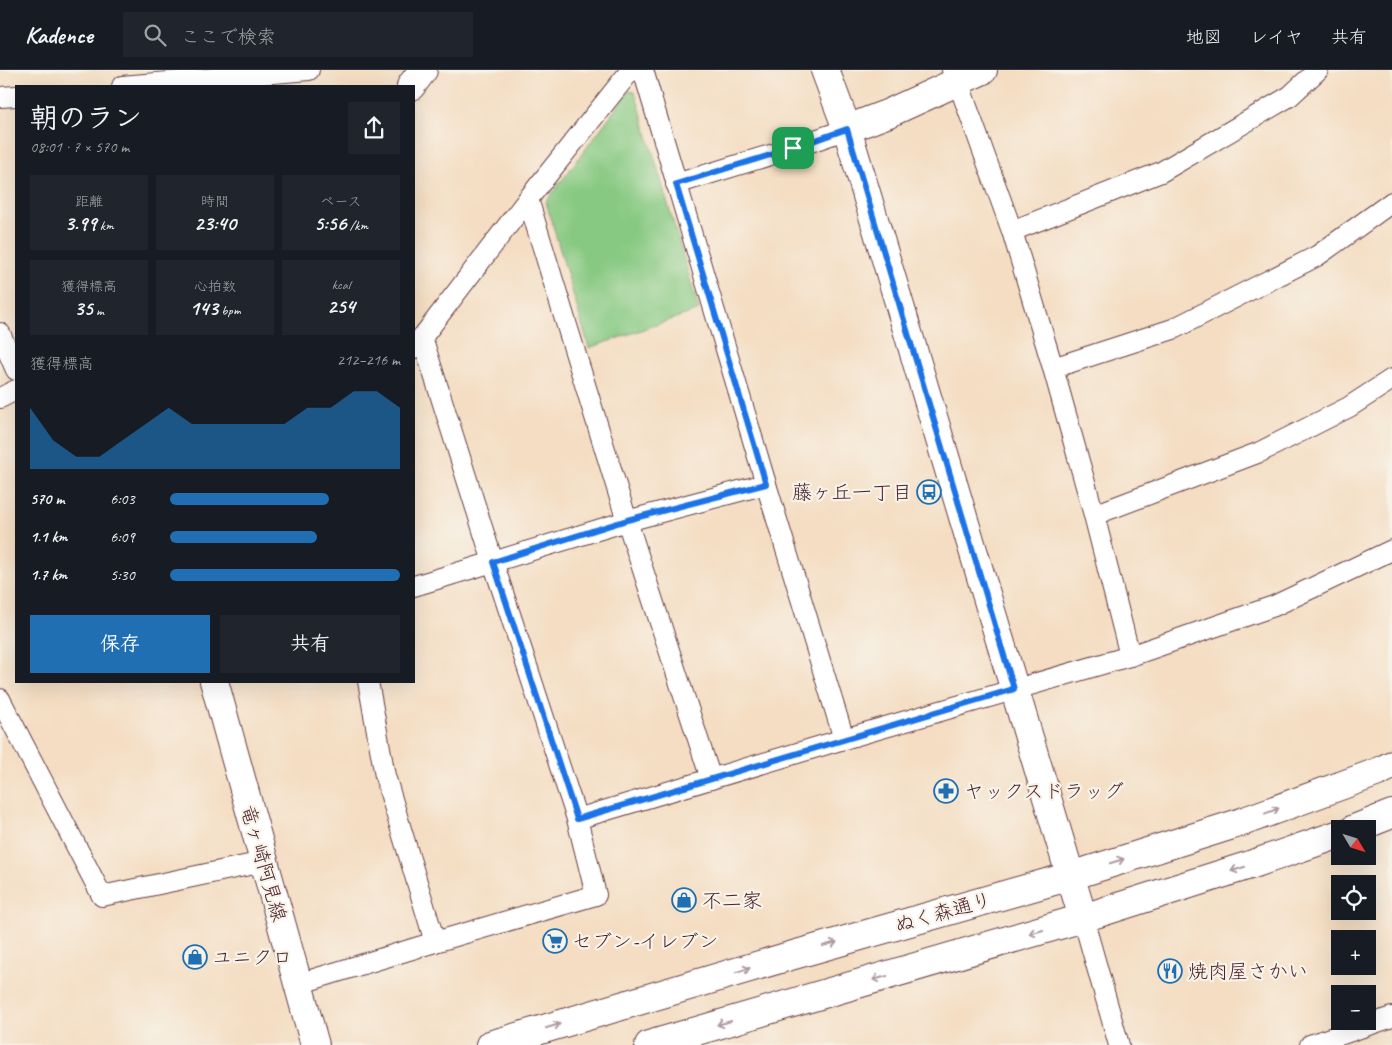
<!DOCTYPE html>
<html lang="ja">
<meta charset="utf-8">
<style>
body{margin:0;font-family:Caveat,"Klee One",sans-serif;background:#20242c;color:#f1f3f6;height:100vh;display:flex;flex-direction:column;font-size:19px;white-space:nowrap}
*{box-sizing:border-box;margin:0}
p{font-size:16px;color:#9ea1a6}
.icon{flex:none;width:28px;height:28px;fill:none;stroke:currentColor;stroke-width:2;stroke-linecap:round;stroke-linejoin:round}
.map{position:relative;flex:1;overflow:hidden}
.side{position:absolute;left:15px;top:15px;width:400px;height:598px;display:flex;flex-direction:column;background:#171b24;border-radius:0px;box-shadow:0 5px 20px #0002}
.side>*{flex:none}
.needle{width:32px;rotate:128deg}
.fabs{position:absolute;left:1331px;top:750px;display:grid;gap:10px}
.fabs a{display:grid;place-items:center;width:45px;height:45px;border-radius:0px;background:#171b24;box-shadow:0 5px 20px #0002;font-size:25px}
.pin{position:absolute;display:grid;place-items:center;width:42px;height:42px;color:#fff;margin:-21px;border-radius:10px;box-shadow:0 2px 8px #0006}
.round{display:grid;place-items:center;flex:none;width:52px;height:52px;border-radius:0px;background:#20242c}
.headline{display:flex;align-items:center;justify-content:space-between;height:85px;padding:0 15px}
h1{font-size:28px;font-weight:700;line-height:38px}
.metrics{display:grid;grid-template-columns:repeat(3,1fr);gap:8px;height:85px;padding:5px 15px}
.metrics div{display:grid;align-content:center;border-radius:0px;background:#20242c;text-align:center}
.metrics b{font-size:21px;font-weight:700}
.metrics small{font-size:14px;font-weight:400}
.metrics p{font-size:14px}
.chart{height:140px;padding:10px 15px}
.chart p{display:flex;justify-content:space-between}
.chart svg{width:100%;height:90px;margin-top:5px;fill:#1f6fb2;opacity:.7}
.button{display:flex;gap:10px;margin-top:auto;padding:10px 15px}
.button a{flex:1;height:58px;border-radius:0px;background:#1f6fb2;color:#fff;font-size:20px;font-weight:700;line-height:58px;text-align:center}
.button a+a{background:#20242c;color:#f1f3f6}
ul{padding:0 15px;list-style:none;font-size:16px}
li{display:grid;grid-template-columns:80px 60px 1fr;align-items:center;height:38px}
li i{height:12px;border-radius:6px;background:#1f6fb2}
header{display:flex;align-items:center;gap:30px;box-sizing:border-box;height:70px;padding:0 25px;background:#171b24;border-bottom:1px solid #363941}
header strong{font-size:24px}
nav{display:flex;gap:28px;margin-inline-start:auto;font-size:18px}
.search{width:350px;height:45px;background:#20242c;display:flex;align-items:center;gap:12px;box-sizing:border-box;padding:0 18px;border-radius:0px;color:#9ea1a6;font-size:19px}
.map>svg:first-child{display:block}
.green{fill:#87c982;stroke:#687456}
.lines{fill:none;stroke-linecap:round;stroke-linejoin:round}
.street-casing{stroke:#643c42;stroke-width:22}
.secondary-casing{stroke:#643c42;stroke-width:30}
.primary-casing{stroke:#643c42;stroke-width:30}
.street{stroke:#fff;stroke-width:20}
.secondary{stroke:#fff;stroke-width:28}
.primary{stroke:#fff;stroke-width:28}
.oneway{stroke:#ae9aa0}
.route-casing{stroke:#fff;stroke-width:10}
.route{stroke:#1a73e8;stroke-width:6}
.labels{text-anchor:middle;stroke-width:4.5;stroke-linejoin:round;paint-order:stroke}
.poi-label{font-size:20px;fill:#4a1f2b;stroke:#f7f3e8;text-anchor:start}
.street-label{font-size:20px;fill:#4a1f2b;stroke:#f7f3e8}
</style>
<header>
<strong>Kadence</strong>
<div class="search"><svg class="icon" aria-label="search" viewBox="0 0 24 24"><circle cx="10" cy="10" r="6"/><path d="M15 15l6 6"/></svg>ここで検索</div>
<nav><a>地図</a><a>レイヤ</a><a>共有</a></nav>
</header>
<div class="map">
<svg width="1392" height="975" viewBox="0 0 1392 975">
<rect width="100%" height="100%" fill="#f7f3e8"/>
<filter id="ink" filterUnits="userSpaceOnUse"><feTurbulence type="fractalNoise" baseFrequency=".02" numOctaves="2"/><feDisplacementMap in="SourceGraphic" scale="10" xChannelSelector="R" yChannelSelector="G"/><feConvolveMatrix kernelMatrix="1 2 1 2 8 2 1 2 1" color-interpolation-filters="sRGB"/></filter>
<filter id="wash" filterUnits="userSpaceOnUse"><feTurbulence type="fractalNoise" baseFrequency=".0096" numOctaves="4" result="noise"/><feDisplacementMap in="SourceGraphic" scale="20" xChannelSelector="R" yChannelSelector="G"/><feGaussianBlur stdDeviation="1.12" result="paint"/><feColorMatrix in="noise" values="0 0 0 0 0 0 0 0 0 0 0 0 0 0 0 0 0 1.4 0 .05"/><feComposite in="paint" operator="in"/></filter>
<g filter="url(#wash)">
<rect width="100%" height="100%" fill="#f4ddc2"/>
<path class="green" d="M629 21 635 22 699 240 589 278 546 132Z"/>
</g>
<g filter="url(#ink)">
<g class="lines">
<g class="street-casing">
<g id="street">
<path d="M643 0 766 414 844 669"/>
<path d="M952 0 958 12 1012 161 1053 298 1094 445 1130 586"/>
<path d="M122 16 309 0"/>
<path d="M0 27 16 26"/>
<path d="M676 114 793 78 847 59"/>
<path d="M528 129 627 451 711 709"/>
<path d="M1012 161 1161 102 1290 26 1318 0"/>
<path d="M0 263 16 300"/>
<path d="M414 278 528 129 631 0"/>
<path d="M1053 298 1173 259 1317 186 1392 132"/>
<path d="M0 328 16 320"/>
<path d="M1094 445 1260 382 1349 337 1392 309"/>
<path d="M414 516 493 492 422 267"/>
<path d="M368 611 385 706 435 872"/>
<path d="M0 629 102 826 263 792"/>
<path d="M577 749 844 669 1130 586 1274 536 1392 480"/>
<path d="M1083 848 1119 975"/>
<path d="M298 914 435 872 596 825 577 749 493 492 627 451 766 414"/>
<path d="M1310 975 1392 947"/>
</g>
</g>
<g class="secondary-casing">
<g id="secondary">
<path d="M825 0 847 59 1083 848"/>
<path d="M847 59 889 43 983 0"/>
<path d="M1354 759 1392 744"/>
<path d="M490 975 783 888 1071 806 1239 753 1378 702 1392 695"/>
<path d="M649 975 1083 848 1250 795 1340 764"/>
</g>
</g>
<g class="primary-casing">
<g id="primary">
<path d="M411 16 423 0"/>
<path d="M214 611 315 975"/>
</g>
</g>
<use href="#street" class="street"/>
<use href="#secondary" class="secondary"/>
<use href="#primary" class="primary"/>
</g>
<defs><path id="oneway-shaft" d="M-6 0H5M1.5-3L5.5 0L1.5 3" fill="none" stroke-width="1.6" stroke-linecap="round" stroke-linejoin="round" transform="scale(1.25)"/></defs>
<g class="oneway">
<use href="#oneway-shaft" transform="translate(1272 741) rotate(-21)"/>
<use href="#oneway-shaft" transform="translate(1117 791) rotate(-17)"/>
<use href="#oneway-shaft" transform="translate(1238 799) rotate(162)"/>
<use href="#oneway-shaft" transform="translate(1036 862) rotate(164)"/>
<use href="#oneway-shaft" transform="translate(830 874) rotate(-16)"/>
<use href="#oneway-shaft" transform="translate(743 900) rotate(-17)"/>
<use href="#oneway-shaft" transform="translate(880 908) rotate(164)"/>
<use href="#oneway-shaft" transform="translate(724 953) rotate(164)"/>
<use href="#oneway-shaft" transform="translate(553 956) rotate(-17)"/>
</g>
</g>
<g class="lines" filter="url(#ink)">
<g class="route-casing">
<path id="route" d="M847 59 1014 619 577 749 493 492 627 450 766 414 676 114 793 78Z"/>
</g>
<use href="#route" class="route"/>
</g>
<defs>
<g id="bus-ring" transform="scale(1.25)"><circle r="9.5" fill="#f7f3e8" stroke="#1f6fb2" stroke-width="1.5"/><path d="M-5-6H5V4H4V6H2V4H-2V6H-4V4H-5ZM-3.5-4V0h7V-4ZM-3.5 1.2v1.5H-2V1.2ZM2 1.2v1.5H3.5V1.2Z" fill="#1f6fb2"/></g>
<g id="pharmacy-ring" transform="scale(1.25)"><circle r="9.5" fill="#f7f3e8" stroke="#1f6fb2" stroke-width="1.5"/><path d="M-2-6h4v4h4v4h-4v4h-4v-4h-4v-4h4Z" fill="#1f6fb2"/></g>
<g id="shop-ring" transform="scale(1.25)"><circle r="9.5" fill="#f7f3e8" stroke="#1f6fb2" stroke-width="1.5"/><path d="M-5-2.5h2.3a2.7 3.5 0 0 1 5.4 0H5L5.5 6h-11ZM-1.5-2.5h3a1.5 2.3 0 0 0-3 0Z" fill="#1f6fb2"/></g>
<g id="supermarket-ring" transform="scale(1.25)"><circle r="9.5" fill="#f7f3e8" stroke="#1f6fb2" stroke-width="1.5"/><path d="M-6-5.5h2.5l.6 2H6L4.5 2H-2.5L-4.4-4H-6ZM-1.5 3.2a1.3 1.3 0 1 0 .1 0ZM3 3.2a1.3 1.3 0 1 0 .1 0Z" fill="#1f6fb2"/></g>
<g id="restaurant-ring" transform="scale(1.25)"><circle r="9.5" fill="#f7f3e8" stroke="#1f6fb2" stroke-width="1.5"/><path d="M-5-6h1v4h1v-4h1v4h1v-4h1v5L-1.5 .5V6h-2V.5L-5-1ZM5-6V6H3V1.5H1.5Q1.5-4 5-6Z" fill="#1f6fb2"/></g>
</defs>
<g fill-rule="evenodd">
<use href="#bus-ring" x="929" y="422"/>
<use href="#pharmacy-ring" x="946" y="721"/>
<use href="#shop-ring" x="684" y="830"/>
<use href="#supermarket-ring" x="555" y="871"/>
<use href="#shop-ring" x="195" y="887"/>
<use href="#restaurant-ring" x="1170" y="901"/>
</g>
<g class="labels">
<g class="poi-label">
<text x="912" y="429" text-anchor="end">藤ヶ丘一丁目</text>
<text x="964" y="728">ヤックスドラッグ</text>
<text x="702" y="837">不二家</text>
<text x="572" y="878">セブン-イレブン</text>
<text x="212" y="894">ユニクロ</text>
<text x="1188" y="908">焼肉屋さかい</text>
</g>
<g class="street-label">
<text transform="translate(264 793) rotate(74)" y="7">竜ヶ崎阿見線</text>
<text transform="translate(943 842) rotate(-16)" y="7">ぬく森通り</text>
</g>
</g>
</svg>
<div class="fabs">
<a><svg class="needle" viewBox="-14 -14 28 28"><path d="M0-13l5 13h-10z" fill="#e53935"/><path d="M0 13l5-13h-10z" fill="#9ea1a6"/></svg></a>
<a><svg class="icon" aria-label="locate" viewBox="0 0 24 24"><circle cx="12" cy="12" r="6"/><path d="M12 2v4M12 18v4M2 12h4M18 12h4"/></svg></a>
<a>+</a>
<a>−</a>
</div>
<div class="pin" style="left:793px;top:78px;background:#1e9e55"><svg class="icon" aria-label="arrive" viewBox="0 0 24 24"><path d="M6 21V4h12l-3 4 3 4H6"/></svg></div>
<section class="side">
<div class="headline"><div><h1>朝のラン</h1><p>08:01 · 7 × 570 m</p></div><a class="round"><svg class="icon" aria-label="share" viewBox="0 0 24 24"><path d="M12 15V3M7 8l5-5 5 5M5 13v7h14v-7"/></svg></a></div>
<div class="metrics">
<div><p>距離</p><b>3.99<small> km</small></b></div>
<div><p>時間</p><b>23:40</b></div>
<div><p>ペース</p><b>5:56<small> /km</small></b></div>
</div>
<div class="metrics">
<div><p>獲得標高</p><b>35<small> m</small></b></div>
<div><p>心拍数</p><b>143<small> bpm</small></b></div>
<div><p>kcal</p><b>254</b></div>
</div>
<div class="chart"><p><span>獲得標高</span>212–216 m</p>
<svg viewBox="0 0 160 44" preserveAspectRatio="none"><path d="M0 44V14L10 30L20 38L30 38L40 30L50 22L60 14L70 22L80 22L90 22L100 22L110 22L120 14L130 14L140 6L150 6L160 14V44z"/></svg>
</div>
<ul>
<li><b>570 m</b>6:03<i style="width:69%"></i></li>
<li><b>1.1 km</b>6:09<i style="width:64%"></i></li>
<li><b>1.7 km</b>5:30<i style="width:100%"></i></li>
</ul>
<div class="button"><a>保存</a><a>共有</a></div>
</section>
</div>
